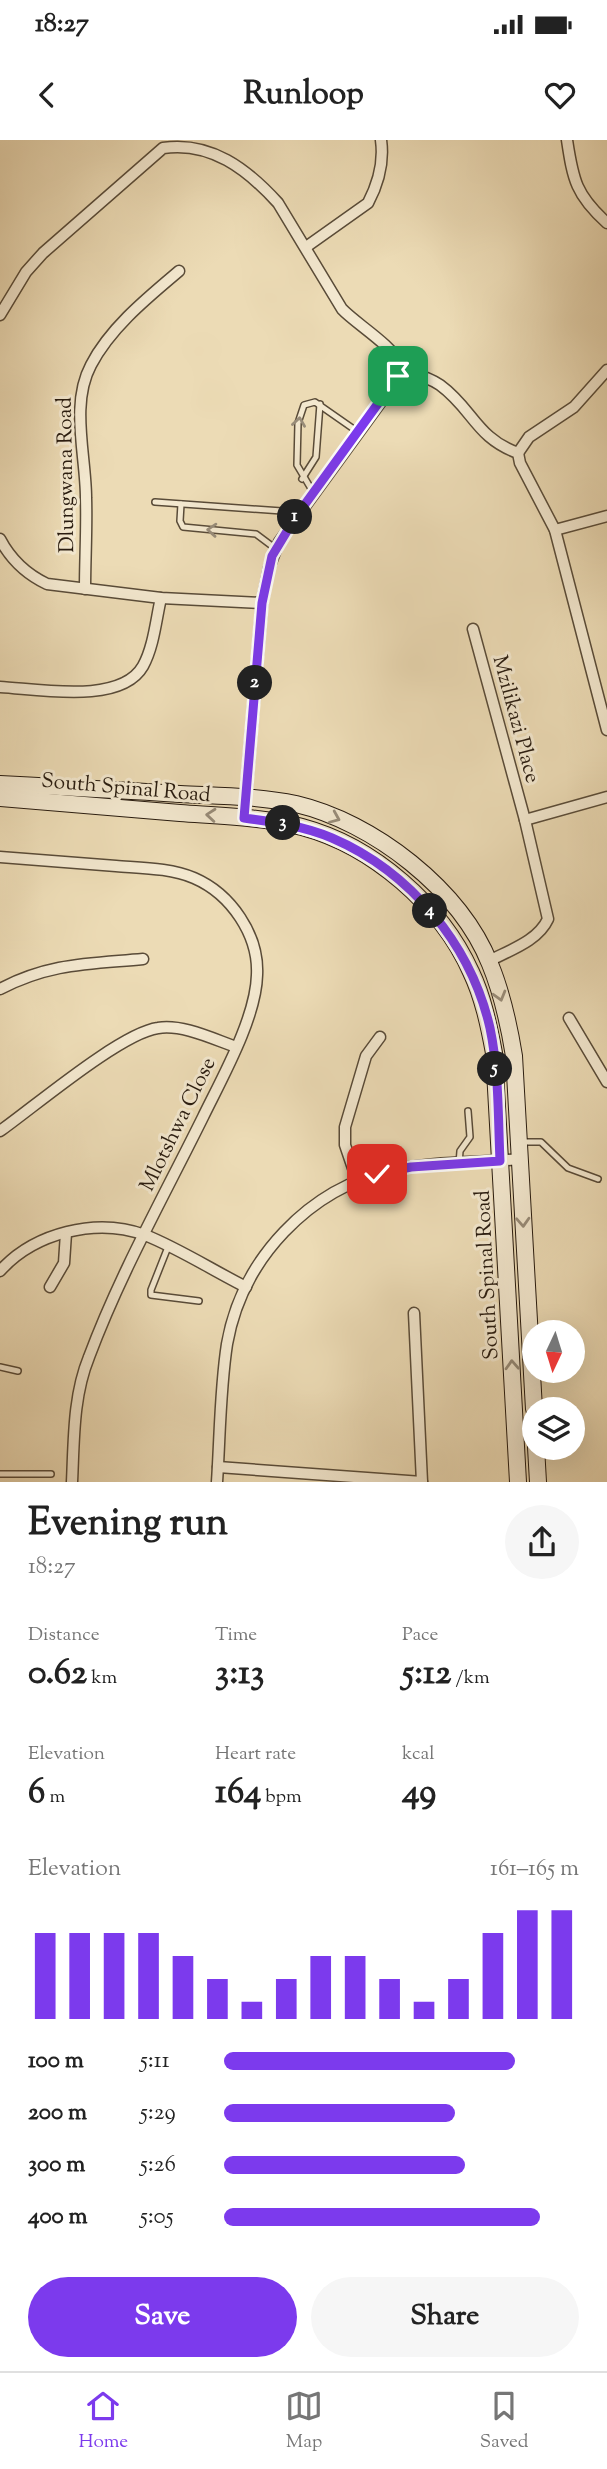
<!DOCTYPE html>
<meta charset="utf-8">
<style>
body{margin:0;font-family:"Sorts Mill Goudy",serif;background:#f6f6f6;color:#222;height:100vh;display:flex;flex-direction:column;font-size:26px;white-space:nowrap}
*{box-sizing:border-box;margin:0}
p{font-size:23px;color:#767676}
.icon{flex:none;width:38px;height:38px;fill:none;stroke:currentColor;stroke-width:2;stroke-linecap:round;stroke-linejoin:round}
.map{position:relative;height:1342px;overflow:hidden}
.side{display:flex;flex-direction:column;background:#fff;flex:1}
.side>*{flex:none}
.needle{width:46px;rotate:184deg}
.tools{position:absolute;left:522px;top:1180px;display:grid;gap:14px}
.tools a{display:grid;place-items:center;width:63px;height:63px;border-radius:50%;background:#fff;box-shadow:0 7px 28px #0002;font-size:35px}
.pin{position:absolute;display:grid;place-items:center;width:60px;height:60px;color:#fff;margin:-30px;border-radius:14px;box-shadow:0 4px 10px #0006}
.km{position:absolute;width:35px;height:35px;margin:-18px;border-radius:50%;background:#222;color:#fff;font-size:19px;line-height:35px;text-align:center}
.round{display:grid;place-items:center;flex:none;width:74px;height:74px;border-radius:37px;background:#f6f6f6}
.summary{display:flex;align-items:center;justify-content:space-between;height:119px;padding:0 28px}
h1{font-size:38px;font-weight:700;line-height:52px}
.metrics{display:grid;grid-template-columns:repeat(3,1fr);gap:10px;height:119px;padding:7px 28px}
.metrics div{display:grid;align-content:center}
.metrics b{font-size:35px;font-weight:700}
.metrics small{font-size:19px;font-weight:400}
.metrics p{font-size:19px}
.chart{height:196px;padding:14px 28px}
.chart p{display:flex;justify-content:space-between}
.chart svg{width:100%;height:126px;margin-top:7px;stroke:#7c3aed;stroke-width:6}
.primary-button{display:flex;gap:14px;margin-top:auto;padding:14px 28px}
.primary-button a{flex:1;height:80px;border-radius:42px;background:#7c3aed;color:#fff;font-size:28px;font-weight:700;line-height:80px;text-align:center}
.primary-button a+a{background:#f6f6f6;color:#222}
ul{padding:0 28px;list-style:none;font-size:23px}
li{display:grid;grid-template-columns:112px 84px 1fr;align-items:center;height:52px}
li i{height:18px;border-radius:9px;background:#7c3aed}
.status{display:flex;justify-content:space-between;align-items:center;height:49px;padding:0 35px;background:#fff;direction:ltr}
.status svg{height:19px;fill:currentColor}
header{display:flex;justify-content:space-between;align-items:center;height:91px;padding:0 28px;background:#fff;font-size:32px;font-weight:700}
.dock{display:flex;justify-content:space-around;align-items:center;height:98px;border-top:2px solid #e0e0e0;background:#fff;font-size:19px;color:#767676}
.dock a{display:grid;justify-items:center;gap:4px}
.dock .active{color:#7c3aed}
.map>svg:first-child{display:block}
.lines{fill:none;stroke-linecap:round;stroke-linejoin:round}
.lane-casing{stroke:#594b38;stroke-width:8}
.street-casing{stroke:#594b38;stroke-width:13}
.secondary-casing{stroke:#281b0f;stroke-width:18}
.lane{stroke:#f3e8cf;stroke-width:5}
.street{stroke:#f3e8cf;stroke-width:10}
.secondary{stroke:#f3e8cf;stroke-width:16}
.oneway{stroke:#988c79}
.route-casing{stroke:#fff;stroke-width:14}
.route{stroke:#7c3aed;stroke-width:9}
.labels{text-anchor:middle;stroke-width:6;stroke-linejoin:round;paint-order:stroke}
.street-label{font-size:21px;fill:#281b0f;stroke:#f3e8cf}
</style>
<div class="status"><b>18:27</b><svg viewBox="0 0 49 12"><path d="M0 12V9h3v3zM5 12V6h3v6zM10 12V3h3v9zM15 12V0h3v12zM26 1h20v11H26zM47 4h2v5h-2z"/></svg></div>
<header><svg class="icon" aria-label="back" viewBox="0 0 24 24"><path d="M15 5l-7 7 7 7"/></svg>Runloop<svg class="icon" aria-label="heart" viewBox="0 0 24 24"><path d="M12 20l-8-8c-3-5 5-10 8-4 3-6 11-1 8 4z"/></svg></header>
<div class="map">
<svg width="607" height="1342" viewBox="0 0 607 1342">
<rect width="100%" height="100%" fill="#ecdbb5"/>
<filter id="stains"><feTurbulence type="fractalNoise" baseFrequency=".00286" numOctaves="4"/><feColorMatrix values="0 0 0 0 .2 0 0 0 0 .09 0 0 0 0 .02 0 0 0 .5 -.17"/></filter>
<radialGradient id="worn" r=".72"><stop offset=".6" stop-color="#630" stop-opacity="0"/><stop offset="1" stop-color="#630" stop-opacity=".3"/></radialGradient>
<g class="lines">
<g class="lane-casing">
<g id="lane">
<path d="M302 339 316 317 320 264"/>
<path d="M313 352 297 325 298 283 304 265 315 262 358 292"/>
<path d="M155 362 282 371 295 378"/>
<path d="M181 364 180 381 183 387 256 394 276 409"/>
<path d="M523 1002H541L568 1028 598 1039"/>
<path d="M459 1024 460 1011 470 997 468 971"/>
<path d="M168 1107 151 1150V1155L199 1161"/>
<path d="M0 1227 18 1231"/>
<path d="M0 1334H51"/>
</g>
</g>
<g class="street-casing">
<g id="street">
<path d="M567 0C573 40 576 55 607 83"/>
<path d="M306 107 368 63C378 44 384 21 381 0"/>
<path d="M0 175 26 132 43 113 163 8C211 1 247 29 278 63L342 169C355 183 393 206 399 223 401 230 397 237 394 244L279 402 269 428 262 463 161 458 47 444C26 434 11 420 0 399"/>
<path d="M400 229C413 233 429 237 440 245 473 269 476 298 518 313L520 323 555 390 607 590"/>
<path d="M518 313 529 297 574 267 607 230"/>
<path d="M555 390 607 376"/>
<path d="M85 449C85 419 87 388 86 358 86 316 70 264 91 225 110 188 147 158 179 131"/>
<path d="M473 489 525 680 548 779C538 801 510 810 489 821"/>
<path d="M0 547C38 549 121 565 143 526 154 506 156 479 161 458"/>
<path d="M244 678 262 463"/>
<path d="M525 680 607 657"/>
<path d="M0 717C39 720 77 723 116 726 142 728 171 728 194 738 231 754 259 795 257 835 256 878 222 938 203 977 164 1056 120 1134 89 1217 73 1256 74 1300 72 1342"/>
<path d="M0 849C50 823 88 824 143 819"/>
<path d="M569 878 607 942"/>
<path d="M0 991C34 967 121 893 158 888 183 884 213 899 236 907"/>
<path d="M357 1040 345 1005V987L366 916 380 897"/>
<path d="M0 1131C34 1093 96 1077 145 1095 178 1108 214 1131 246 1147"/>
<path d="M50 1147 64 1123 66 1093"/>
<path d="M414 1173 422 1342"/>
<path d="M218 1327 422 1342"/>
<path d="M217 1342C220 1297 220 1249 227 1204 242 1119 309 1048 393 1030 434 1021 478 1023 520 1019"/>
</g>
</g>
<g class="secondary-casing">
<g id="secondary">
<path d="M0 644C60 647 120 650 180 654 218 656 258 656 296 664 373 682 460 749 490 824 502 853 509 885 514 916L534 1269"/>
<path d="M0 658C60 663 120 668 180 673 221 676 262 677 302 687 373 706 441 765 471 832 483 857 489 886 494 913L518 1342"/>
<path d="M536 1307 538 1342"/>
</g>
</g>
<use href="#lane" class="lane"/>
<use href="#street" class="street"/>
<use href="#secondary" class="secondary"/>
</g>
<defs><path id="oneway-chevron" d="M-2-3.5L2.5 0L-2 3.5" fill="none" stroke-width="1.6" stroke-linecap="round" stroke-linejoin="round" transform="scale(1.75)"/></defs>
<g class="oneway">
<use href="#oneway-chevron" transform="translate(299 282) rotate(-82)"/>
<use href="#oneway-chevron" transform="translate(212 390) rotate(-176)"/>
<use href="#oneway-chevron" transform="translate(211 675) rotate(-175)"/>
<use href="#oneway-chevron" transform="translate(335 678) rotate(23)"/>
<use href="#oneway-chevron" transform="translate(500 856) rotate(74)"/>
<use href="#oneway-chevron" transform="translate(523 1082) rotate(87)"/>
<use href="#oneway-chevron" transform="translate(512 1225) rotate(-93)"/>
</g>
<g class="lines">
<g class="route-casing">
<path id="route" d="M377 1034 411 1027 500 1021C498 977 499 931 490 888 471 805 411 732 332 698 304 686 274 682 244 678L262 463 272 416 295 378 398 236"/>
</g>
<use href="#route" class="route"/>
</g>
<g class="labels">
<g class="street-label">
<text transform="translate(65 335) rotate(-91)" y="7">Dlungwana Road</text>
<text transform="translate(517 579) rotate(75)" y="7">Mzilikazi Place</text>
<text transform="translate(126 647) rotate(5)" y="7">South Spinal Road</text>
<text transform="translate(177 984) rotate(-64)" y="7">Mlotshwa Close</text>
<text transform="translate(486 1135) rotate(-93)" y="7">South Spinal Road</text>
</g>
</g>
<rect width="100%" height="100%" filter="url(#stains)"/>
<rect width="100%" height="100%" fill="url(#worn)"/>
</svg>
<div class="tools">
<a><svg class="needle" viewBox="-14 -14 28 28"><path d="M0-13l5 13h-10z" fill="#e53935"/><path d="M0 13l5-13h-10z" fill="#767676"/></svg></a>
<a><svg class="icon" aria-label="layers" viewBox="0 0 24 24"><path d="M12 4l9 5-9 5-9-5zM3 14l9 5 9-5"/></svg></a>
</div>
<div class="pin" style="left:398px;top:236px;background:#1e9e55"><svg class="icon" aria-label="arrive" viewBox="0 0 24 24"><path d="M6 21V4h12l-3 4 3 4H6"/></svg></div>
<div class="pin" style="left:377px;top:1034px;background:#d93025"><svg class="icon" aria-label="check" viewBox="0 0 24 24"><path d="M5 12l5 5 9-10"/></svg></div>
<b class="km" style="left:295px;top:377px">1</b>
<b class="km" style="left:255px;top:543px">2</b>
<b class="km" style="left:283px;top:683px">3</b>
<b class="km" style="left:430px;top:771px">4</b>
<b class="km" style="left:495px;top:929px">5</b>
</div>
<section class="side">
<div class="summary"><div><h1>Evening run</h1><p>18:27</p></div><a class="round"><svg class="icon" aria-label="share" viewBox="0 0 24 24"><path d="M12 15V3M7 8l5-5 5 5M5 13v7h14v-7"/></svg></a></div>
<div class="metrics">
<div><p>Distance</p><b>0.62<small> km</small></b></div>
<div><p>Time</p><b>3:13</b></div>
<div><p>Pace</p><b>5:12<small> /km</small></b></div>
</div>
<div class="metrics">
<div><p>Elevation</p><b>6<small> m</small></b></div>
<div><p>Heart rate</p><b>164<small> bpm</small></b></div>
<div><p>kcal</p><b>49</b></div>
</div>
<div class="chart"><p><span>Elevation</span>161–165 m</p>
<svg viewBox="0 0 160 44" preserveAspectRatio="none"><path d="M5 44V14M15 44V14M25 44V14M35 44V14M45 44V22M55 44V30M65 44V38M75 44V30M85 44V22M95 44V22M105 44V30M115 44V38M125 44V30M135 44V14M145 44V6M155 44V6"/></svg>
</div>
<ul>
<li><b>100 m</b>5:11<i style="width:82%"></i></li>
<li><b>200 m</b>5:29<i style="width:65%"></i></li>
<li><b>300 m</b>5:26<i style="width:68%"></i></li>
<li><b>400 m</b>5:05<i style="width:89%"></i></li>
</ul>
<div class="primary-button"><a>Save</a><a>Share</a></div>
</section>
<nav class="dock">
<a class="active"><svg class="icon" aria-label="home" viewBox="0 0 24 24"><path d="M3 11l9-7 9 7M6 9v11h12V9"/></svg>Home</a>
<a><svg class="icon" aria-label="map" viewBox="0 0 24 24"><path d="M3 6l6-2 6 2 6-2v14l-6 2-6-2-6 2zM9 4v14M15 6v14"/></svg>Map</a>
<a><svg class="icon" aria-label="saved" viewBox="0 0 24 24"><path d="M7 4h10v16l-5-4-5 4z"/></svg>Saved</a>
</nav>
